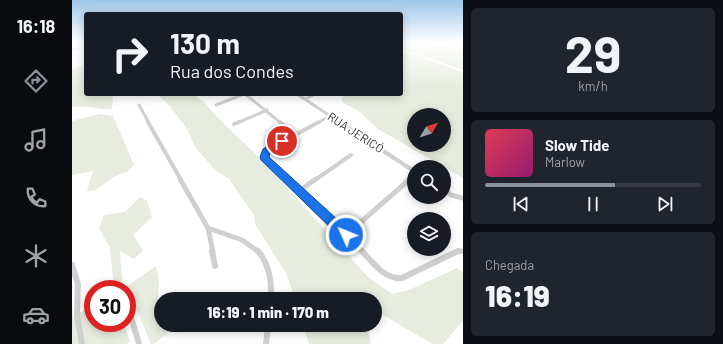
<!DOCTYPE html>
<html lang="pt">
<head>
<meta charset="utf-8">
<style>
	:root { --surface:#171b24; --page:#20242c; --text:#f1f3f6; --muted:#9ea1a6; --line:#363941; --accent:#8c9099 }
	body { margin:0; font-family:Barlow,sans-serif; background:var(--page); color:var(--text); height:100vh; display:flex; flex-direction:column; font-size:15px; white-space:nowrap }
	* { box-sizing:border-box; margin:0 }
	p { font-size:13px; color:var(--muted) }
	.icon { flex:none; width:22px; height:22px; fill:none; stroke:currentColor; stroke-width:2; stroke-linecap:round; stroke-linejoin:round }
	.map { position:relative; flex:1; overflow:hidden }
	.drawer { display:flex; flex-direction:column; gap:8px; padding:8px; background:#0d0f14; width:260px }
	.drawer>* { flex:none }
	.hud { position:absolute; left:12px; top:12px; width:319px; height:84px; border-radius:4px; box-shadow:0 2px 10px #0003; background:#171b24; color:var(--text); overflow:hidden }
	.needle { width:26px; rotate:51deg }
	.tools { position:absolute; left:335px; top:108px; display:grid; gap:8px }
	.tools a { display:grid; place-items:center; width:44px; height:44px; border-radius:50%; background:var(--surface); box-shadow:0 2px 10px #0003; font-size:20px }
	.speed { position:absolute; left:12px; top:280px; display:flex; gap:8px; font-size:20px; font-weight:700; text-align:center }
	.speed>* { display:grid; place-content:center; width:52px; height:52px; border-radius:50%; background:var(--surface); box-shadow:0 2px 10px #0003; line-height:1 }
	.speed .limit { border:6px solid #d22; background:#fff; color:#111 }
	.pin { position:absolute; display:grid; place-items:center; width:34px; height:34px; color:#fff; margin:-17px; border:2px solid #fff; border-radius:50%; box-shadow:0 1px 4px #0007 }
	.me { position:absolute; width:44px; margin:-22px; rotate:314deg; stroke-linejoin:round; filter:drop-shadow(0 0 3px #0008) }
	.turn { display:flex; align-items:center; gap:14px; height:84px; padding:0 20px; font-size:18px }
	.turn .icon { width:52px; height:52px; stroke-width:2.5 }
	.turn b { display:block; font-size:28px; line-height:34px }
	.big { font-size:30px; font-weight:800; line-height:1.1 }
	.drawer .card { flex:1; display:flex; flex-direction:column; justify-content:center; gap:6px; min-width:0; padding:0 14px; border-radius:6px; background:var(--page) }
	.drawer .dial { align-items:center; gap:0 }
	.dial b { font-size:52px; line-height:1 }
	.song { display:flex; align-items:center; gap:12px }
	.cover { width:48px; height:48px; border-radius:6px; background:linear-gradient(135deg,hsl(350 70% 55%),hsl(320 70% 35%)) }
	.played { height:4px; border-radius:2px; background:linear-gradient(90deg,var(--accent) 60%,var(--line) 60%) }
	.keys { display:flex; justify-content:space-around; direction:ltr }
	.trip { position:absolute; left:82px; top:292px; width:228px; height:40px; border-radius:20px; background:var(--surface); box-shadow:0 2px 10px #0003; font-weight:800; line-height:40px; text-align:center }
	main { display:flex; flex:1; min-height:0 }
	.dock { display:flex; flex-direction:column; width:72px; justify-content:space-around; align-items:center; background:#090b0e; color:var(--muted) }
	.dock .icon { width:28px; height:28px }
	.dock .active { color:var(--accent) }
	.dock b { font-size:18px; color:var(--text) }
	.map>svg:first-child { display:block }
	.green { fill:#e6ecdf; fill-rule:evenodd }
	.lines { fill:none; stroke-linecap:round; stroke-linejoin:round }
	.lane { stroke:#d0d0d0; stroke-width:1 }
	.street-far4 { stroke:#d0d0d0; stroke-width:2.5 }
	.street-far3 { stroke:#d0d0d0; stroke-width:3 }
	.street-far2 { stroke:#d0d0d0; stroke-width:4 }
	.street-far1 { stroke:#d0d0d0; stroke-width:5 }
	.street { stroke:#d0d0d0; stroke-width:6 }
	.highway { fill:#9a9a9a; fill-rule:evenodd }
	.route { fill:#1a73e8; stroke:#114b97 }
	.labels { text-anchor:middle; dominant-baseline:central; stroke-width:4; stroke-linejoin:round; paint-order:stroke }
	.street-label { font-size:12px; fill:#333; stroke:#fff }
</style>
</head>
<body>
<main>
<nav class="dock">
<b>16:18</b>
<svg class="icon active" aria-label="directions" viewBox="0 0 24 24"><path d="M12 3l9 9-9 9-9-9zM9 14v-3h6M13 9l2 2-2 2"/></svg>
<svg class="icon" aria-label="music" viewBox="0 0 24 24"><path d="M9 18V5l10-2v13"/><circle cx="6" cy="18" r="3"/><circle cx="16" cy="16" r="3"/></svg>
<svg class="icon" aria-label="phone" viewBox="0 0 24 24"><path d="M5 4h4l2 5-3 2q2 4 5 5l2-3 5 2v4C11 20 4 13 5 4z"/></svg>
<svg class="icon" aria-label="climate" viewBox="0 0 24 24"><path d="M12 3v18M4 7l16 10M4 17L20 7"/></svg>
<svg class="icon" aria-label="car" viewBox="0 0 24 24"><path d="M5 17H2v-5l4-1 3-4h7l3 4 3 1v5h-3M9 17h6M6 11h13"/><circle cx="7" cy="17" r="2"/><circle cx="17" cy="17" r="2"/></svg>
</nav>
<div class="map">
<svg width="391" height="344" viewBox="0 0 391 344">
	<rect width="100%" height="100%" fill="#fff"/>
	<!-- green -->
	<g class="green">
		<path d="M329 42H356L391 50V70L329 49Z"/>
		<path d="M329 53H337L391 72V178L306 129 288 112 272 103 269 99 274 94H329ZM342 115H372V145H342Z"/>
		<path d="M14 63V94H41L40 109C26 110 14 105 0 107V70Z"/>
		<path d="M85 94H120L131 101 153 125 187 157 296 277 320 294 337 290 385 268 391 273V321L371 344H360L303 310V299H223L214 273 183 224 182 215 157 179 144 171 123 147 115 129 97 105Z"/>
		<path d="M28 114 41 116 62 165 56 171 41 177 24 190 15 191 21 171 0 175V121Z"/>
		<path d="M68 197 75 201 80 217 61 235 71 250 62 259 48 251 51 289H42L38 248 27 228 32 215 53 212Z"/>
		<path d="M84 266 87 281 86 299H89V325H105L82 344H79L63 305 55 311V289H51Z"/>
		<path d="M0 303 1 316 21 306V323H52L58 342 55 344H0Z"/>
		<path d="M231 325H295L299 344H237Z"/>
	</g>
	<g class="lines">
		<!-- lane -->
		<path class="lane" d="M367 42 391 48"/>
		<!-- street-far4 -->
		<path class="street-far4" d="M0 50 9 48"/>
		<!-- street-far3 -->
		<g class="street-far3">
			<path d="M173 94 209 123"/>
			<path d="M225 94 269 123"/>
			<path d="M233 99 244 94"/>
			<path d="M67 105 77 123"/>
			<path d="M144 105 172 94"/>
			<path d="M165 123 195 110"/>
			<path d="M245 123 258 116"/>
		</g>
		<!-- street-far2 -->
		<g class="street-far2">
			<path d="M76 122 109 180"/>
			<path d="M208 122 223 134"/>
			<path d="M267 122 342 171"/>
			<path d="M162 124 167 122"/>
			<path d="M216 180 192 157V154L197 149 247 122"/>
			<path d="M243 180 279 155"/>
			<path d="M336 180 342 175"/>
		</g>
		<!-- street-far1 -->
		<g class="street-far1">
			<path d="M108 179 136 228 170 240 187 252"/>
			<path d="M215 179 291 252"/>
			<path d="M228 190 244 179"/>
			<path d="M372 190 379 195 391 198"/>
			<path d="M136 228 141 252"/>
			<path d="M274 235 338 179"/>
			<path d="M384 252 391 251"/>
		</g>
		<!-- street -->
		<g class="street">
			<path d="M140 251 143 266"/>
			<path d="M186 251C198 265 200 282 199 299"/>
			<path d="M290 251C301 263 313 280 330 278L386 251"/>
			<path d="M0 265 6 284 5 315 10 344"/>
			<path d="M59 317 67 344"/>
			<path d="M194 344 196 325"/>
		</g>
		<!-- highway -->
		<path class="highway" d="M381 42 391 43V45L382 43Z"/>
	</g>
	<!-- sky -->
	<linearGradient id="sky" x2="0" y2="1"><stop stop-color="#9ec6ea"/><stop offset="0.47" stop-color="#fff"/><stop offset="1" stop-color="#fff" stop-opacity="0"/></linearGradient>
	<rect width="391" height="90" fill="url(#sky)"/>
	<!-- route -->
	<path class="route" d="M207 139H210L214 141 198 153 197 157 278 231 279 235 278 239 274 241 270 239 189 160 188 157 191 149Z"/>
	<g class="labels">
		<!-- street labels -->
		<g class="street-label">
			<text transform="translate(284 132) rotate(33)">RUA JERICÓ</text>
		</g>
	</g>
</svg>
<div class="tools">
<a><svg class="needle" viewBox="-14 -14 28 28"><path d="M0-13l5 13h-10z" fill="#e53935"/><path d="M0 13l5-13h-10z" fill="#9ea1a6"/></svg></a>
<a><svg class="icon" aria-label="search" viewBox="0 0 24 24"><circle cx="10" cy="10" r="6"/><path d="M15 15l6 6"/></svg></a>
<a><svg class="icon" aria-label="layers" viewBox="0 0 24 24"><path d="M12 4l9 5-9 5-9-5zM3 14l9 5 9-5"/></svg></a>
</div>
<div class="speed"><div class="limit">30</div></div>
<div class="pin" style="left:210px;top:141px;background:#d93025"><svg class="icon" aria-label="arrive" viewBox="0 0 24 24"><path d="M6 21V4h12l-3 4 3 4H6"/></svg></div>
<svg class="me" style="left:274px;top:235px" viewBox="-20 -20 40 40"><circle r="17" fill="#1a73e8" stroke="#fff" stroke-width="3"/><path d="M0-11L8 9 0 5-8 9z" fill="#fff"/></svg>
<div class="trip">16:19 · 1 min · 170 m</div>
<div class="hud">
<div class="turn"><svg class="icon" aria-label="right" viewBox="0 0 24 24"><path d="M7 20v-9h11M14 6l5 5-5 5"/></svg><div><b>130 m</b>Rua dos Condes</div></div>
</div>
</div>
<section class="drawer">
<div class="card dial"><b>29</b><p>km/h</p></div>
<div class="card">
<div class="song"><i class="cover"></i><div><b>Slow Tide</b><p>Marlow</p></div></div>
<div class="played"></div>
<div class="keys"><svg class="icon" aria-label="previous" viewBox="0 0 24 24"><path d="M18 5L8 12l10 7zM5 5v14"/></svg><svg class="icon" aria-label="pause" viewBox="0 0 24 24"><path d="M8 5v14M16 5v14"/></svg><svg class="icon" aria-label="next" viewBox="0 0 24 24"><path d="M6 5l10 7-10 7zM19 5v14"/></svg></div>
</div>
<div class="card"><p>Chegada</p><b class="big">16:19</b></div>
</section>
</main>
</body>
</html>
